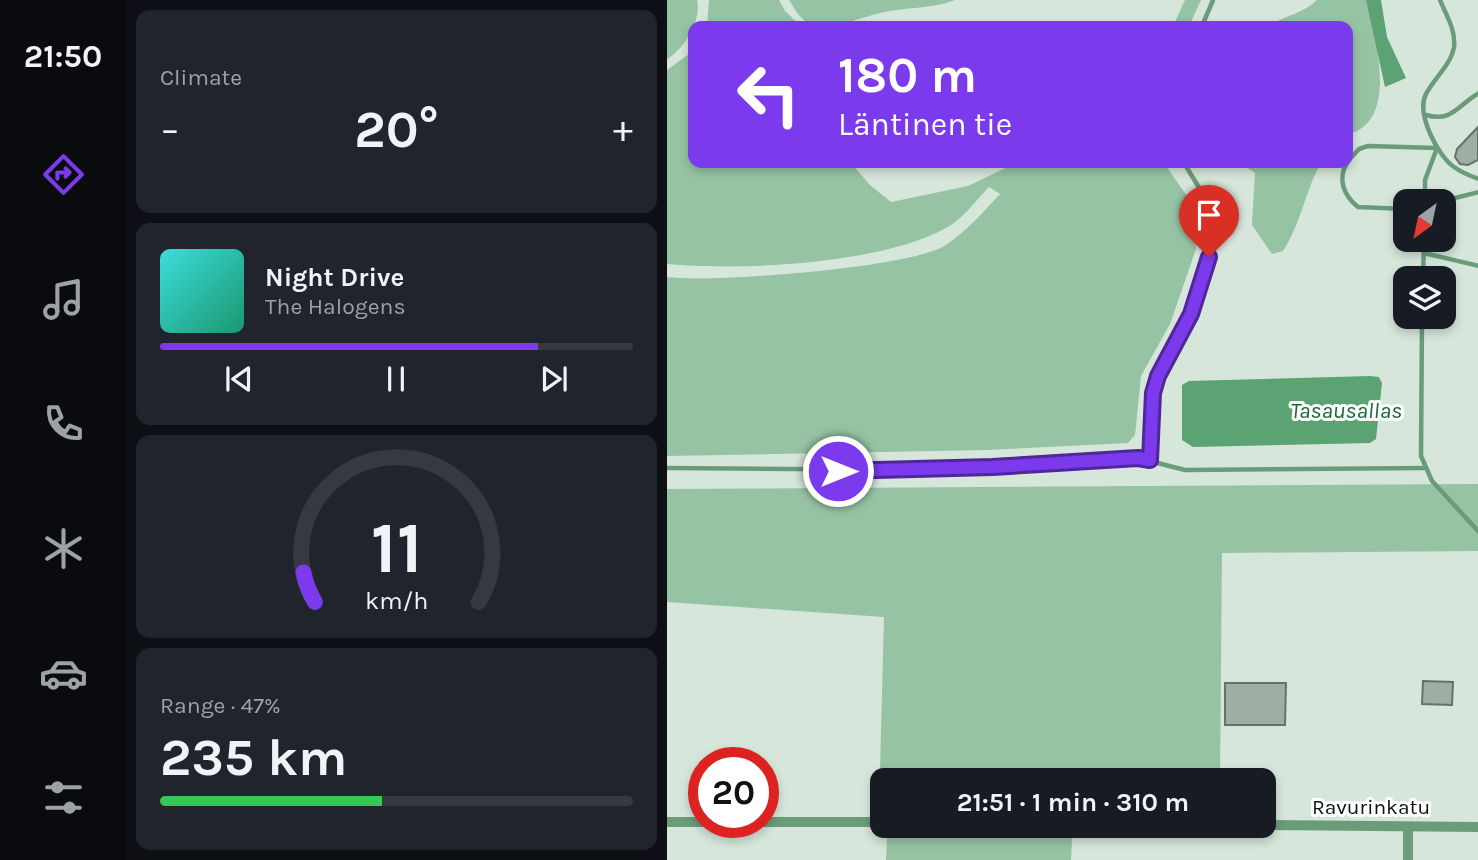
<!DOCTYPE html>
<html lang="en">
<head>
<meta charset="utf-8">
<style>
	:root { --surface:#171b24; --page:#20242c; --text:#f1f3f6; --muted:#9ea1a6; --line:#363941; --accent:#7c3aed }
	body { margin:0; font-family:Karla,sans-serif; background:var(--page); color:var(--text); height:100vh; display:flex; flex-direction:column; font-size:26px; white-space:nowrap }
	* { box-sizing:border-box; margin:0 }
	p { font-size:23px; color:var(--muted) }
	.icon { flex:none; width:38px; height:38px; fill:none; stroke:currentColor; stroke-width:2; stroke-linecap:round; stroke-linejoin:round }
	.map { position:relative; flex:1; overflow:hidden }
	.side { display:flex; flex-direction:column; gap:10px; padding:10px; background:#0d0f14; width:541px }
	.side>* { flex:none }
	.guide { position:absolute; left:21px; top:21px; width:665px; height:147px; border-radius:14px; box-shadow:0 4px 10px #0003; background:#7c3aed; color:#fff; overflow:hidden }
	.needle { width:46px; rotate:213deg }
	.buttons { position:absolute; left:726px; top:189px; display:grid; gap:14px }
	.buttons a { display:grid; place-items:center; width:63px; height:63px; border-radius:14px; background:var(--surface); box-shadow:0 4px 10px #0003; font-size:35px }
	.speed { position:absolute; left:21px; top:747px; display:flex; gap:14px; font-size:35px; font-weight:700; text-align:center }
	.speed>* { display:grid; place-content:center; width:91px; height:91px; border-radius:50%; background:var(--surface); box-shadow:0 4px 10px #0003; line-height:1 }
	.speed .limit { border:10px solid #d22; background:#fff; color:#111 }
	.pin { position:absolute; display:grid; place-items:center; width:60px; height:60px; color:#fff; margin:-72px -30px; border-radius:50% 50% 50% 0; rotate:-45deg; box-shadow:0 0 7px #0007 }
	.pin .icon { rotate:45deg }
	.me { position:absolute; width:77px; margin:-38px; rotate:90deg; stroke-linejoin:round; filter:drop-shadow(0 0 5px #0008) }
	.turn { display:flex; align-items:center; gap:24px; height:147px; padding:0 35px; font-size:32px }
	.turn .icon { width:91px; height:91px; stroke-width:2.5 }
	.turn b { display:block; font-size:49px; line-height:60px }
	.big { font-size:52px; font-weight:700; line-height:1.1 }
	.side .tile { flex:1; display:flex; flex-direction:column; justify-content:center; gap:10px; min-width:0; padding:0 24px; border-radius:14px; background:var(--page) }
	.side .dial { align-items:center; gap:0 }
	.dial svg { height:182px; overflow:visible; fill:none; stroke:var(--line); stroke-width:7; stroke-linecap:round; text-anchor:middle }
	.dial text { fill:var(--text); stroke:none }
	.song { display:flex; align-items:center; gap:21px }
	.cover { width:84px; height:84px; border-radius:10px; background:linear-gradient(135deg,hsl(180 70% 55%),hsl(160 70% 35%)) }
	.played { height:7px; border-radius:4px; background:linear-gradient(90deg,var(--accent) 80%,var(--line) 80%) }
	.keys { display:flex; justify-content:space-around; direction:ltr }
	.heat { display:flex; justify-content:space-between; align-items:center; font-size:38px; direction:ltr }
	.charge { height:10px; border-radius:5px; background:linear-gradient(90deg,#34c759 47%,var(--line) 0) }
	.trip { position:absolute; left:203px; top:768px; width:406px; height:70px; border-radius:14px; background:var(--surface); box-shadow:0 4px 10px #0003; font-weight:700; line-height:70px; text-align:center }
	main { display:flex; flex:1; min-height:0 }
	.tab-bar { display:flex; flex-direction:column; width:126px; justify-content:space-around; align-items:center; background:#090b0e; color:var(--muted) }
	.tab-bar .icon { width:49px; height:49px }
	.tab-bar .selected { color:var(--accent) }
	.tab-bar b { font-size:32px; color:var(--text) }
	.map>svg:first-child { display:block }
	.green { fill:#96c3a3 }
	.water { fill:#5ca374 }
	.building { fill:#9faea3; stroke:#647268; stroke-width:2 }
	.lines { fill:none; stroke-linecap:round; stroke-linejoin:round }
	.service { stroke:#6b9c7a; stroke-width:4.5 }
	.minor { stroke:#6b9c7a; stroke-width:10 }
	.route-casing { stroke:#51269a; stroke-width:18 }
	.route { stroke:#7c3aed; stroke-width:12 }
	.labels { text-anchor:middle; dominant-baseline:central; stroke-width:6; stroke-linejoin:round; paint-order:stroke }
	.street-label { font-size:21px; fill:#0e130f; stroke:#fff }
	.water-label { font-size:23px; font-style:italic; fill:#16673a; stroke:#fff }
</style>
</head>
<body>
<main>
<nav class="tab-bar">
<b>21:50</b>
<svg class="icon selected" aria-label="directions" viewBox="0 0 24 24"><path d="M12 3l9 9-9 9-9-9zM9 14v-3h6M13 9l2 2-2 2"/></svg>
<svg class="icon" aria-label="music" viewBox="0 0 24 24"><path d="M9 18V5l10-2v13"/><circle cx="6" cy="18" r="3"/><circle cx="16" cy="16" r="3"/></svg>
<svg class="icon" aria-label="phone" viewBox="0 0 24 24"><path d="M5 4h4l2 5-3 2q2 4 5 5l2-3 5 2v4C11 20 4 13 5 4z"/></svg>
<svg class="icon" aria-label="climate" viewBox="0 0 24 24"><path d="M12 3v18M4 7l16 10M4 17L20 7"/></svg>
<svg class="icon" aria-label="car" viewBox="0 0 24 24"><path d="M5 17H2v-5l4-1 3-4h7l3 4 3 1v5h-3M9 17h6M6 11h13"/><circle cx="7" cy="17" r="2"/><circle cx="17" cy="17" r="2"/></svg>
<svg class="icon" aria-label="filters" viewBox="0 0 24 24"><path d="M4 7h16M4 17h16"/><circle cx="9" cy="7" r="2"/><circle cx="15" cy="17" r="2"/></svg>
</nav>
<section class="side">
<div class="tile"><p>Climate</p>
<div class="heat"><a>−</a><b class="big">20°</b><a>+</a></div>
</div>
<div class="tile">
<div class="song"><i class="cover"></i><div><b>Night Drive</b><p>The Halogens</p></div></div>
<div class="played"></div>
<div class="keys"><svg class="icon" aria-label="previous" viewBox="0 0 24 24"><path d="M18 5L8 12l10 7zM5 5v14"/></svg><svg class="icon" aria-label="pause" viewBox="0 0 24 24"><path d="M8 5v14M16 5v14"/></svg><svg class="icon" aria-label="next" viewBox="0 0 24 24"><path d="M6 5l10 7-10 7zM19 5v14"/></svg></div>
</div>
<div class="tile dial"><svg viewBox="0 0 100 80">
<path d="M14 69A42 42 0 1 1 86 69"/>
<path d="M14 69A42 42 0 0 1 9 56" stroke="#7c3aed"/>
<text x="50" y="56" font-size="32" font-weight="700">11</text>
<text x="50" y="72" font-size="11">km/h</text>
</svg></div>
<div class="tile"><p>Range · 47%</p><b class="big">235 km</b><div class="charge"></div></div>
</section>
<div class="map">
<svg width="812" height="860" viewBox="0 0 812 860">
	<rect width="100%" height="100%" fill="#d6e6da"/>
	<!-- green -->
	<g class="green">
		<path d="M0 0H30C35 20 17 49 0 59Z"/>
		<path d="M42 0H112L118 11 134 26H40Z"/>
		<path d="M122 0H288C265 9 238 7 213 13 194 17 163 32 144 24 133 20 128 9 122 0Z"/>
		<path d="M518 0H534L522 26H506Z"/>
		<path d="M650 0H699C708 35 733 122 681 134V26H602C618 15 636 14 650 0Z"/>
		<path d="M26 51V163H184L203 185 224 202 301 186 349 163H497L524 202 529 249 503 324 474 376 468 435 461 443 320 450 0 456V277C45 283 244 268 279 245 300 231 317 211 333 194L322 187C310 199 298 216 284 225 221 264 75 271 0 264V70Z"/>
		<path d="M560 163H654C638 191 634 224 616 251L605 254 585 225 588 173 576 165Z"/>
		<path d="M811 484V551L555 553 553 780H215V810H212L217 617 0 602V489Z"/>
		<path d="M220 837 405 838 404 860H219Z"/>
	</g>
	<!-- water -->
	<g class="water">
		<path d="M699 0H714L720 37 739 78 718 87Z"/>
		<path d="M703 376 712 377 715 383 709 439 703 443 526 447 515 440V385L522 381Z"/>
	</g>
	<!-- building -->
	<g class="building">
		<path d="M811 127V160L801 165 793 164 788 157 790 149Z"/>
		<path d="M756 681 786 682 785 705 755 704Z"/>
		<path d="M558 683H619L618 725H558Z"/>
	</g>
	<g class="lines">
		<!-- service -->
		<g class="service">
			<path d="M773 0C779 15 789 30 787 47 784 65 767 78 759 94 749 113 770 155 787 167 794 172 803 176 812 179"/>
			<path d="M535 26 546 0"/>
			<path d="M759 115C785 123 792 104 812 93"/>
			<path d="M681 161 692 149 701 146 770 148 758 180V201"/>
			<path d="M680 163C670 179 677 196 691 207L738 209"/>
			<path d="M776 201 812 192"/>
			<path d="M757 253 812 266"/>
			<path d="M756 278 757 240"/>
			<path d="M755 317 754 456 765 481 812 532"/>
			<path d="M483 460 486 393 491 376 524 314 545 238 539 199 517 163"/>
			<path d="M0 468 242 470 471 458 518 470 758 468"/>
		</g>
		<!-- minor -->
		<g class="minor">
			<path d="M0 822H37"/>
			<path d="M96 822H215"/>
			<path d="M597 825 812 827"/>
			<path d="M741 827V860"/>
		</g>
	</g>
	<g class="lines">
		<!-- route casing -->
		<g class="route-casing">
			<path id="route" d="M171 471 325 467 471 458 483 460 486 393 491 376 524 314 542 257"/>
		</g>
		<!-- route -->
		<use href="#route" class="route"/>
	</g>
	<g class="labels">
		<!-- street labels -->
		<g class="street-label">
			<text x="704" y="807">Ravurinkatu</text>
		</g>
		<!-- water labels -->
		<g class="water-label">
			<text x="679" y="410">Tasausallas</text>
		</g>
	</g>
</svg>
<div class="buttons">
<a><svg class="needle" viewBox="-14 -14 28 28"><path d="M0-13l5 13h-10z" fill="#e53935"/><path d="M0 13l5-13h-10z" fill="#9ea1a6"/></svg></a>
<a><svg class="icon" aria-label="layers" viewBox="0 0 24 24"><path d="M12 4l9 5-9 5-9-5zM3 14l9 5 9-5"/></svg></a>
</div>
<div class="speed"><div class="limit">20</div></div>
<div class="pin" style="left:542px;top:257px;background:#d93025"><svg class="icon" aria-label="arrive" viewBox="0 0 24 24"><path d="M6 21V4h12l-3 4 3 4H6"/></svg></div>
<svg class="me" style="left:171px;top:471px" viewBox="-20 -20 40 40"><circle r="17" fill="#7c3aed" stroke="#fff" stroke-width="3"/><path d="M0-11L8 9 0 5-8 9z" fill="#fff"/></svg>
<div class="trip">21:51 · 1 min · 310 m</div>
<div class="guide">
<div class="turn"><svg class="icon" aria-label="left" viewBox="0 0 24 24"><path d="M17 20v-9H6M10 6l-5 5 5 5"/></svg><div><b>180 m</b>Läntinen tie</div></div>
</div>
</div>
</main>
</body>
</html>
